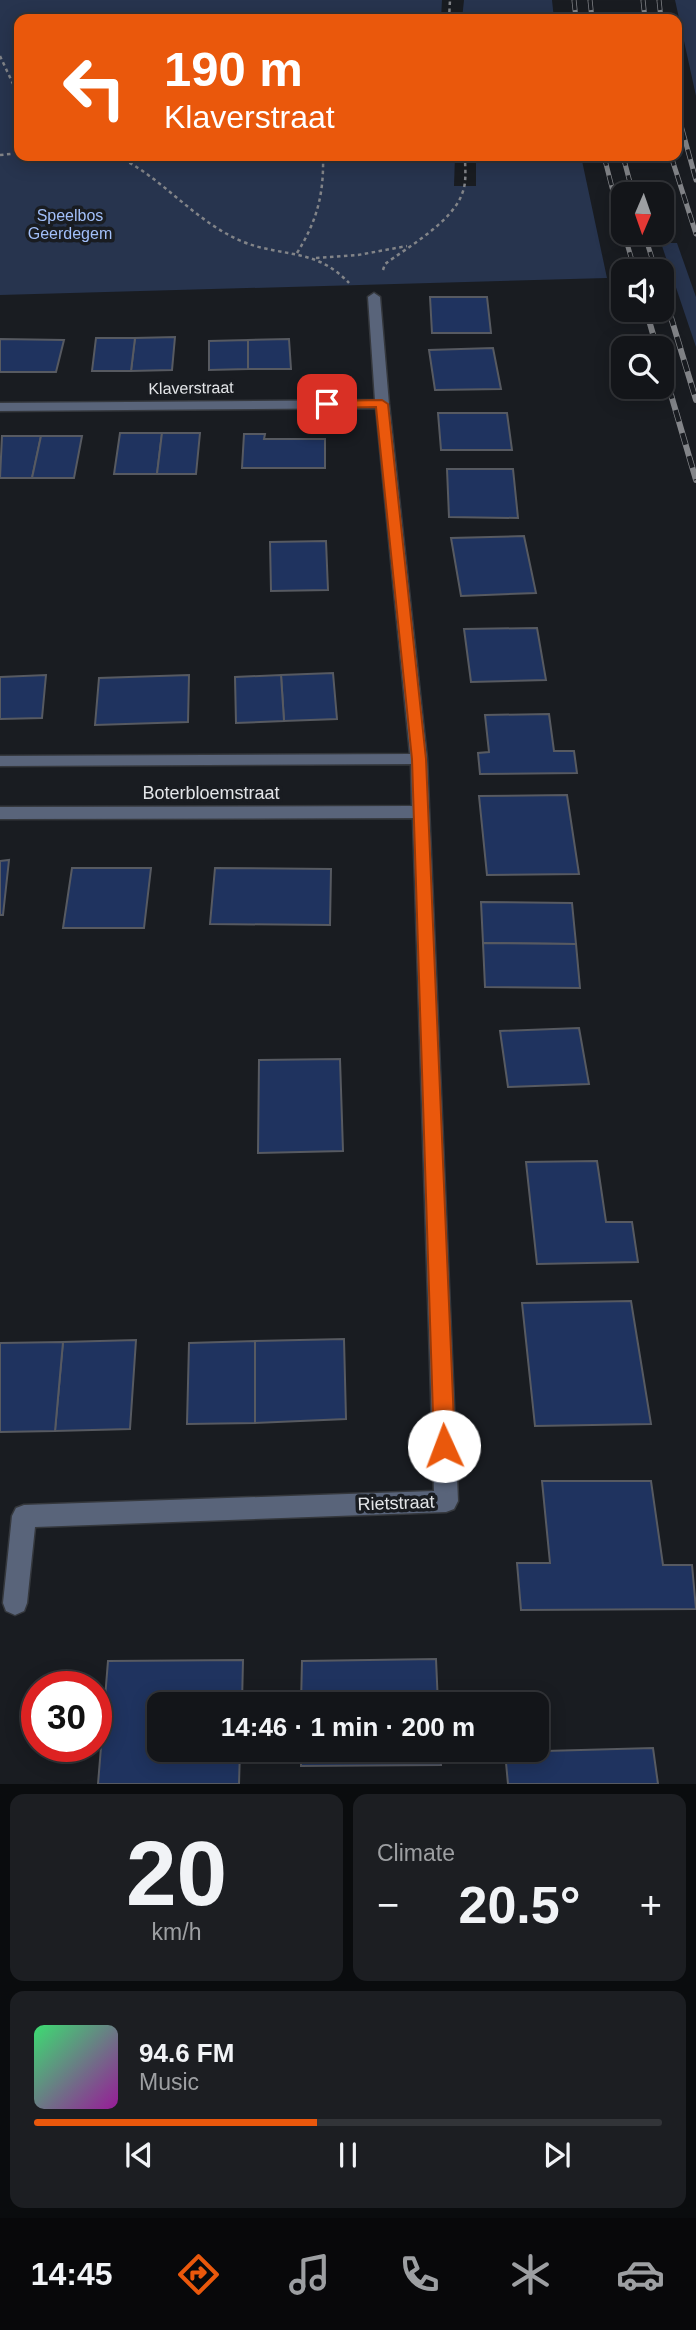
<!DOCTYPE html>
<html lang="en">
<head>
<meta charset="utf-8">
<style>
	:root { --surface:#131519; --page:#1c1e22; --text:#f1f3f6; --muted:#9d9fa2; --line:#323438; --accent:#ea580c }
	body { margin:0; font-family:Arial,sans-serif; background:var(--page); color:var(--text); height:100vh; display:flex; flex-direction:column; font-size:26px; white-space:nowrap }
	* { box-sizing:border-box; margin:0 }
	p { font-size:23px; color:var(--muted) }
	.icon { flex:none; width:38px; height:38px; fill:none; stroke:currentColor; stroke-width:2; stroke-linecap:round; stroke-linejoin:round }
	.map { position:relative; height:1784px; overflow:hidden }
	.details { display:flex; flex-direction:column; gap:10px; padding:10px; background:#0a0c0e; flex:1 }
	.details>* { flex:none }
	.guide { position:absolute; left:14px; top:14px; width:668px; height:147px; border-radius:14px; box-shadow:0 4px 18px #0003,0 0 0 2px var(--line); background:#ea580c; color:#fff; overflow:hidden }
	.needle { width:46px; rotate:182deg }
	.buttons { position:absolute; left:611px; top:182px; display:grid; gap:14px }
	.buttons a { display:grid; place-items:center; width:63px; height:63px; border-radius:14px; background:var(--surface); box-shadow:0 4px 18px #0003,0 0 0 2px var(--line); font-size:35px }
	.speed { position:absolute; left:21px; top:1671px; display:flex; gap:14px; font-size:35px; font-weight:700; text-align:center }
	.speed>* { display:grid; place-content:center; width:91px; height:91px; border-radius:50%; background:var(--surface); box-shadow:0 4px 18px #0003,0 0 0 2px var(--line); line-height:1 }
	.speed .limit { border:10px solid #d22; background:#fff; color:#111 }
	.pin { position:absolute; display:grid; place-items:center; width:60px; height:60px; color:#fff; margin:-30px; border-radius:14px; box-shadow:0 4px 10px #0006 }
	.me { position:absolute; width:77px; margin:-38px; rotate:358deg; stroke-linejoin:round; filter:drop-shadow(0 0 5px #0008) }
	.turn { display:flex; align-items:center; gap:24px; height:147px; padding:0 35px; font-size:32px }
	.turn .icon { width:91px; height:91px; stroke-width:2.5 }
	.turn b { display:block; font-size:49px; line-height:60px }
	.big { font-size:52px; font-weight:700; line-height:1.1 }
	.details .card { flex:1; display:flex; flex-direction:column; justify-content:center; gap:10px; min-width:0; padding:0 24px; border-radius:14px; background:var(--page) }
	.details .dial { align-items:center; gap:0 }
	.dial b { font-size:91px; line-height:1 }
	.song { display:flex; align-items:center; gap:21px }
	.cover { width:84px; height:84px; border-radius:10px; background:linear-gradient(135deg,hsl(140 70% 55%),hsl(300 70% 35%)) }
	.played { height:7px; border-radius:4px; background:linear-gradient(90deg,var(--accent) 45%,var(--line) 45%) }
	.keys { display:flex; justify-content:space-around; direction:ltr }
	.heat { display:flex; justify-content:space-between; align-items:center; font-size:38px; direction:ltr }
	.details .tiles { flex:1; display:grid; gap:10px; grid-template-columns:1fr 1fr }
	.card:last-child { grid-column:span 2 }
	.trip { position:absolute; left:147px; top:1692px; width:402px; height:70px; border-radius:14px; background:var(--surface); box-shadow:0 4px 18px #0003,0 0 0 2px var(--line); font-weight:700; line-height:70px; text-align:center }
	.dock { display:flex; height:112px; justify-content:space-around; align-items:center; background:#08080a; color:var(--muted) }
	.dock .icon { width:49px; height:49px }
	.dock .active { color:var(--accent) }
	.dock b { font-size:32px; color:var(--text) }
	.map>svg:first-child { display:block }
	.green { fill:#27344e }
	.building { fill:#1f335f; stroke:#575a61; stroke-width:2 }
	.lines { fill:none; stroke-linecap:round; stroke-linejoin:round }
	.street-casing { stroke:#35383d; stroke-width:3 }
	.path { stroke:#828488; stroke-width:2.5; stroke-dasharray:3.5 3.5; stroke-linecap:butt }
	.street { fill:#59647a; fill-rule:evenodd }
	.rail-far1-casing { stroke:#838589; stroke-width:5 }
	.rail-casing { stroke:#838589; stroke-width:6 }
	.rail-far1 { stroke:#191c21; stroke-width:3.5; stroke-dasharray:10; stroke-linecap:butt }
	.rail { stroke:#191c21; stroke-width:4.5; stroke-dasharray:12; stroke-linecap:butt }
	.route { fill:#ea580c; stroke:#983908; stroke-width:2 }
	.labels { text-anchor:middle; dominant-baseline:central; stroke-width:7; stroke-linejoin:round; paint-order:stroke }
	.far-park-label { font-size:16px; fill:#a2bff9; stroke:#191c21 }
	.far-street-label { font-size:16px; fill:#e3e5e8; stroke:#191c21 }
	.street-label { font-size:18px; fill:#e3e5e8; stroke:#191c21 }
</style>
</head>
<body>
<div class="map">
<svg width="696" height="1784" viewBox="0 0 696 1784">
	<rect width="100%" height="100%" fill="#191c21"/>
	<!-- green -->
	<g class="green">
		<path d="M0 0H442L441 19H19V156H455L454 186H476V156H581L607 278 0 295Z"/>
		<path d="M464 0H552L554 19H462Z"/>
		<path d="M675 0H696V96Z"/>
		<path d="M661 243H677L696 297V347Z"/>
	</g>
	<!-- building -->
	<g class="building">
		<path d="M430 297H487L491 333H432Z"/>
		<path d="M175 337 172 370 131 371 135 338Z"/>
		<path d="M96 338H135L131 371H92Z"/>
		<path d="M0 339 64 340 56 372H0Z"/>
		<path d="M289 339 291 369H248V340Z"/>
		<path d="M248 340V369L209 370V341Z"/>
		<path d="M493 348 501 389 435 390 429 350Z"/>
		<path d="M438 413H507L512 450H441Z"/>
		<path d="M120 433H162L157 474H114Z"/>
		<path d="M162 433H200L196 474H157Z"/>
		<path d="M244 434H265L264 439H325V468H242Z"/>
		<path d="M2 436H41L32 478H0Z"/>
		<path d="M41 436H82L74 478H32Z"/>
		<path d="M447 469H513L518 518 449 517Z"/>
		<path d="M524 536 536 593 461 596 451 538Z"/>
		<path d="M326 541 328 590 271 591 270 542Z"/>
		<path d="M537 628 546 680 471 682 464 629Z"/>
		<path d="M333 673 337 719 284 721 281 675Z"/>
		<path d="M46 675 42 718 0 719V677Z"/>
		<path d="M189 675 188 722 95 725 99 678Z"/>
		<path d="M281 675 284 721 236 723 235 677Z"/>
		<path d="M549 714 554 751H574L577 773 480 774 478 753 489 752 485 715Z"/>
		<path d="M567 795 579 874 487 875 479 796Z"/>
		<path d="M9 860 3 915H0V861Z"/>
		<path d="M72 868H151L144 928H63Z"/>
		<path d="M215 868 331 869 330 925 210 924Z"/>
		<path d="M481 902 572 903 576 944 483 943Z"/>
		<path d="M483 943 576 944 580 988 485 987Z"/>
		<path d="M579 1028 589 1084 508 1087 500 1031Z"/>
		<path d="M340 1059 343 1151 258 1153 259 1060Z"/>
		<path d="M597 1161 606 1222H632L638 1262 537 1264 526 1162Z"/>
		<path d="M631 1301 651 1424 535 1426 522 1303Z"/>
		<path d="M344 1339 346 1419 255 1423V1341Z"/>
		<path d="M136 1340 130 1429 55 1431 63 1342Z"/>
		<path d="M255 1341V1423L187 1424 189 1343Z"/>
		<path d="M63 1342 55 1431 0 1432V1343Z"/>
		<path d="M542 1481H651L663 1565H692L696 1609 521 1610 517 1563H550Z"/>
		<path d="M436 1659 438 1704H301L302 1661Z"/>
		<path d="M243 1660 242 1704H159V1750H240L239 1784H98L108 1661Z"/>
		<path d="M653 1748 658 1784H508L505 1752Z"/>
		<path d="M301 1750H440L441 1765 301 1766Z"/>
	</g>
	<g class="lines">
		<!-- street casing -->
		<g class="street-casing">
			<path id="street" d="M374 293 380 297 389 404 427 759 458 1501 454 1509 446 1512 35 1527 27 1603 24 1611 15 1615 6 1611 3 1603 12 1516 16 1508 24 1505 434 1491 413 818 0 819V807L412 806 411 764 0 766V756L410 754 376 408 0 411V403L375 400 368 297Z"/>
		</g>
		<!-- path -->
		<g class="path">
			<path d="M449 19 450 0"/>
			<path d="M0 56 15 88"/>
			<path d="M19 88H15L19 103"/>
			<path d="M0 155 19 153"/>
			<path d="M117 156C163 178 193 220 241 241 282 258 315 247 349 283"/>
			<path d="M297 253C317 221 324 194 323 156"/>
			<path d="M316 258 358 255 407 246"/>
			<path d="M383 270 385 264C408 247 452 222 462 194 467 182 465 169 465 156"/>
		</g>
		<!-- street -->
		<use href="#street" class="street"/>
		<!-- rail-far1 casing -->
		<g class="rail-far1-casing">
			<g id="rail-far1">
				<path d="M574 0 576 19"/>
				<path d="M590 0 592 19"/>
				<path d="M643 0 645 19"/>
				<path d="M659 0 661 19"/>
				<path d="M677 111 696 180"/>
				<path d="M604 156 623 231"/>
				<path d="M623 156 633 194"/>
				<path d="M671 156 696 234"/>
				<path d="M624 233 635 271"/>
				<path d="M644 233 656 271"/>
				<path d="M662 289 663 293"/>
			</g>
		</g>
		<!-- rail casing -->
		<g class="rail-casing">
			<g id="rail">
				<path d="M663 291 696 400"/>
				<path d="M646 310 657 348"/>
				<path d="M662 364 696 480"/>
			</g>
		</g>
		<!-- rail-far1 -->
		<use href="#rail-far1" class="rail-far1"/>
		<!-- rail -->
		<use href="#rail" class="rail"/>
	</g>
	<!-- route -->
	<path class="route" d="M382 400 388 404 426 759 455 1446 452 1453 444 1455 437 1453 434 1446 412 759 376 407 327 408 321 404 327 401Z"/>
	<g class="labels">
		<!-- far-park labels -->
		<g class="far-park-label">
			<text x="70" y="215">Speelbos<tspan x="70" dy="18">Geerdegem</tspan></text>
		</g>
		<!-- far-street labels -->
		<g class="far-street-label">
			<text transform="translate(191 388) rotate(-1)">Klaverstraat</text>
		</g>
		<!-- street labels -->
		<g class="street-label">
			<text x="211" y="793">Boterbloemstraat</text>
			<text transform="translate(396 1503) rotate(-2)">Rietstraat</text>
		</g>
	</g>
</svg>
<div class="buttons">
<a><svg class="needle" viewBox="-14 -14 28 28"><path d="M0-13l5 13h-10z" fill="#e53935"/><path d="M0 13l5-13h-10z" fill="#9d9fa2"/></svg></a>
<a><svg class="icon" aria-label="sound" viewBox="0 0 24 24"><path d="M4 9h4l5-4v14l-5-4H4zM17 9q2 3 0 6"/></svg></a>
<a><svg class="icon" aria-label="search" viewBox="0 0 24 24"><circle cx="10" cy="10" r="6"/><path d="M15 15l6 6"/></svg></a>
</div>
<div class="speed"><div class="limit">30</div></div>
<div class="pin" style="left:327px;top:404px;background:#d93025"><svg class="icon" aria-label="arrive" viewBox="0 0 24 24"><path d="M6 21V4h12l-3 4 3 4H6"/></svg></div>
<svg class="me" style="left:444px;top:1446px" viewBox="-20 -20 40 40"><circle r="19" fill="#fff"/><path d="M0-13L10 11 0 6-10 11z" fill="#ea580c"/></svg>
<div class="trip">14:46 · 1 min · 200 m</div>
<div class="guide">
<div class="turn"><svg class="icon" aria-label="left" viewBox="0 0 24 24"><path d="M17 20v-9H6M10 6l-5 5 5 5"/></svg><div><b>190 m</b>Klaverstraat</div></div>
</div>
</div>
<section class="details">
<div class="tiles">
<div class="card dial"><b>20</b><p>km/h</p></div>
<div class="card"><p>Climate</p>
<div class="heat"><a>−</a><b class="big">20.5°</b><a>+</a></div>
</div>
<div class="card">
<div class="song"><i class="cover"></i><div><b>94.6 FM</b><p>Music</p></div></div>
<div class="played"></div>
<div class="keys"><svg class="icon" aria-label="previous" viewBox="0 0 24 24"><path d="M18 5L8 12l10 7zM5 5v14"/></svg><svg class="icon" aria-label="pause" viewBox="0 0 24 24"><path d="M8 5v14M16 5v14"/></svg><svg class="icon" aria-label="next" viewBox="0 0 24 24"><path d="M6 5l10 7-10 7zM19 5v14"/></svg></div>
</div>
</div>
</section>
<nav class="dock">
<b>14:45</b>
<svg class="icon active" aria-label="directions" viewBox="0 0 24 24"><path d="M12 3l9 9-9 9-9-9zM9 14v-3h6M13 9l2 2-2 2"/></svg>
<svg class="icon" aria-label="music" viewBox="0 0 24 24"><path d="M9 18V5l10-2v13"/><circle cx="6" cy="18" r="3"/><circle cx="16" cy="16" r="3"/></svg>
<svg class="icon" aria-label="phone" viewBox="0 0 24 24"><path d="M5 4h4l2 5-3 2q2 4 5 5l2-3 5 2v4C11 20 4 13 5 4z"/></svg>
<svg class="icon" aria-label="climate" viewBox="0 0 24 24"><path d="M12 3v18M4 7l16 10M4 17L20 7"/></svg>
<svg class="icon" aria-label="car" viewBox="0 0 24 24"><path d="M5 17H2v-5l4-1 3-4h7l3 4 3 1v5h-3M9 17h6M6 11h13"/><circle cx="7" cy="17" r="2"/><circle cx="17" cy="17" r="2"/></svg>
</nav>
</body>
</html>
